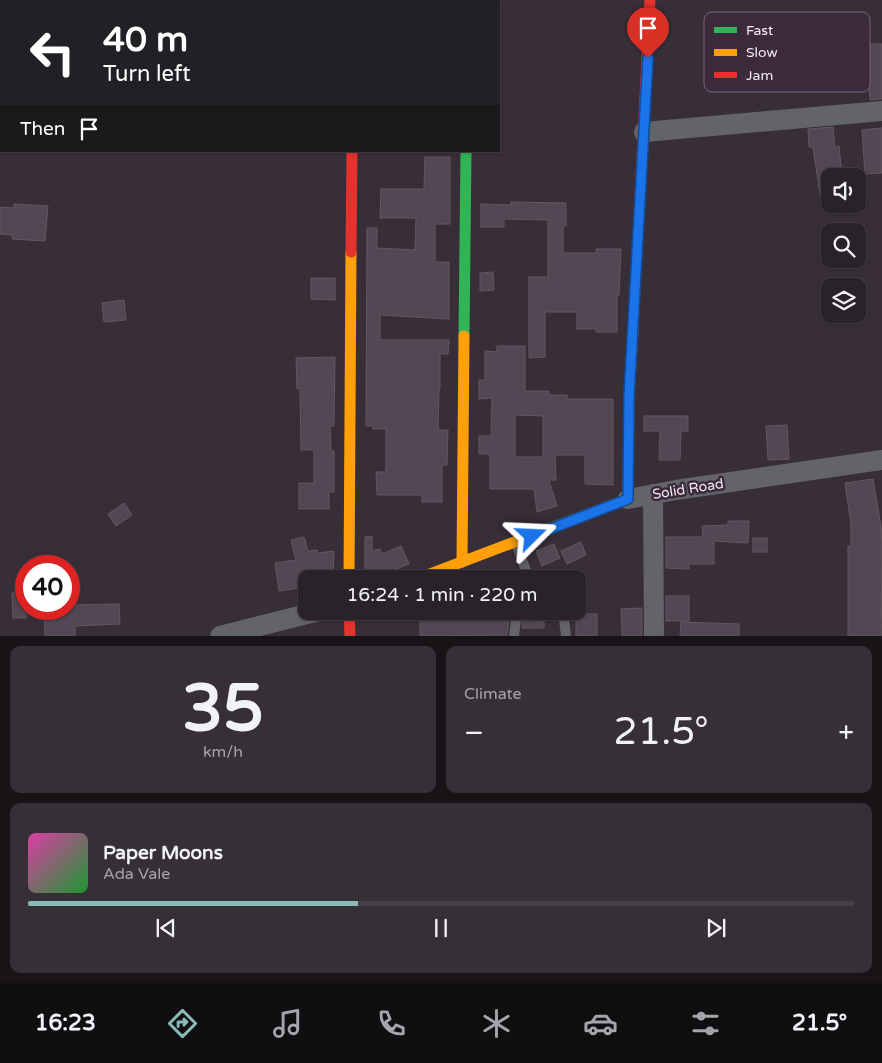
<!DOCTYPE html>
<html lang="en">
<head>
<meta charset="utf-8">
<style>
	:root { --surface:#2a222a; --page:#362f36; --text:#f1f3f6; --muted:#a5a4a8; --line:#463f47; --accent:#8bbbb9 }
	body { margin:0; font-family:"Varela Round",sans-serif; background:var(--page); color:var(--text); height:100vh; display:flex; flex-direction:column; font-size:19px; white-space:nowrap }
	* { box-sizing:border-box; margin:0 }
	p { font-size:16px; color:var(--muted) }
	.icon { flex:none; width:28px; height:28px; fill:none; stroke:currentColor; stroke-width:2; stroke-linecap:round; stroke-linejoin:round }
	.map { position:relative; height:636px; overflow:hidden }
	.sheet { display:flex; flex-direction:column; gap:10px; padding:10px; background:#171317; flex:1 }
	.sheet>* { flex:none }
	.hud { position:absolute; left:0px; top:0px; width:500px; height:152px; box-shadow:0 1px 4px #0004,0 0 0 1px var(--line); background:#202124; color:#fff; overflow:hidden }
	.buttons { position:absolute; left:821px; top:168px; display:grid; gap:10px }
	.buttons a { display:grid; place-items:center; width:45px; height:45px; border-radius:10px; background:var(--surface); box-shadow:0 1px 4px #0004,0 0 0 1px var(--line); font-size:25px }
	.speed { position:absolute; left:15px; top:555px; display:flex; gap:10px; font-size:25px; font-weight:700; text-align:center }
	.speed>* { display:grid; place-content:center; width:65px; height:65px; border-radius:50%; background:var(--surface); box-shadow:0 1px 4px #0004,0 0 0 1px var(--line); line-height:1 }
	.speed .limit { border:8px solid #d22; background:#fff; color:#111 }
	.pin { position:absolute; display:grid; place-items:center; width:42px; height:42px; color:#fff; margin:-51px -21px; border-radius:50% 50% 50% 0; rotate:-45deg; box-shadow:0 0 5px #0007 }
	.pin .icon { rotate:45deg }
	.me { position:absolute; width:55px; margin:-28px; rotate:69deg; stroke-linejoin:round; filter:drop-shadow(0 0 4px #0008) }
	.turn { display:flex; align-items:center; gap:18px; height:105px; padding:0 20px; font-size:22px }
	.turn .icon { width:65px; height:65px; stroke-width:2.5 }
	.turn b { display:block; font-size:35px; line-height:42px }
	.then { display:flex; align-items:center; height:48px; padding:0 20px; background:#0003; gap:10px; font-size:19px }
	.big { font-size:38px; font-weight:600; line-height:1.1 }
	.sheet .tile { flex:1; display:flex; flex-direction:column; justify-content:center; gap:8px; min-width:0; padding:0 18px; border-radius:10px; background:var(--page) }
	.sheet .dial { align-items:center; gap:0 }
	.dial b { font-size:65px; line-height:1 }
	.song { display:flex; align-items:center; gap:15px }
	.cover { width:60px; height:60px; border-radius:8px; background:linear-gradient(135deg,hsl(320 70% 55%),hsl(130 70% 35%)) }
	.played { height:5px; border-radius:2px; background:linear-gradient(90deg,var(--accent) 40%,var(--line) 40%) }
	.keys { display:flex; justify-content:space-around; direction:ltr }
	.heat { display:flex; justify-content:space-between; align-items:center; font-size:28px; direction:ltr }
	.sheet .tiles { flex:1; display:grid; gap:10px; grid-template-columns:1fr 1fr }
	.tile:last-child { grid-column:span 2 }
	.trip { position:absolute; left:298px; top:570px; width:288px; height:50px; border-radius:10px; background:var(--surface); box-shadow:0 1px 4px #0004,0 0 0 1px var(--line); font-weight:600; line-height:50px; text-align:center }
	.menu { display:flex; height:80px; justify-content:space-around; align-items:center; background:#110e11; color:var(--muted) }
	.menu .icon { width:35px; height:35px }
	.menu .selected { color:var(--accent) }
	.menu b { font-size:22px; color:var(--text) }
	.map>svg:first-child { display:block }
	.building { fill:#534754; stroke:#615861; fill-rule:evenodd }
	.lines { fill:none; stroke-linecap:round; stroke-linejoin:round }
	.lane { stroke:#626468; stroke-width:10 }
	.street { stroke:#626468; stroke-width:20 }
	.fast { stroke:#30b455; stroke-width:11 }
	.slow { stroke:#ff9f0a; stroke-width:11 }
	.jam { stroke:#e5322d; stroke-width:11 }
	.route-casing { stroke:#114b97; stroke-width:12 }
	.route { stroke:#1a73e8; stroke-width:9 }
	.labels { text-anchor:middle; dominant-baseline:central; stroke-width:5; stroke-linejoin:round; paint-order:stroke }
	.street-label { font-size:14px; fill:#f5eaf5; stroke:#3b2a3c }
	.key { fill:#3b2a3c; stroke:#736474; stroke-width:1 }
	.key-label { font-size:14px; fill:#f5eaf5 }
</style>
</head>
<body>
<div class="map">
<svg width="882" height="636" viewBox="0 0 882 636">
	<rect width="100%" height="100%" fill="#382e38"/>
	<!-- building -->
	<g class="building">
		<path d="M865 44H882V99L870 100Z"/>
		<path d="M833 127 835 147 839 146 842 176H830V207L822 208 813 147H809L808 129Z"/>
		<path d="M882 128V173L865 174 862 130Z"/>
		<path d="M425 157H450V224H435V262H449V319L380 315V340H449L448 354H440V389H439L438 430H448L447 465H442V502H422V495H377L376 472H386V429H373V426H366L367 228H377V248L415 250 416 218H380L381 189H424Z"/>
		<path d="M511 202 566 203V226H563V253H596V249H621L619 295H617V332H596V329H577V312H545V357L529 358V277H548V220L504 219V227H481V204L511 205Z"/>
		<path d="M14 204 48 206 45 241 12 239V235L0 234V207L14 208Z"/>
		<path d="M493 272 494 290 480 291V273Z"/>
		<path d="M311 278H335V300L311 299Z"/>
		<path d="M124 300 126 320 104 322 102 303Z"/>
		<path d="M497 346H525V391H549V395H567V399H613V485L585 484V455H555L556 480H549L557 506 537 512 534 489H490V454H479V436H491L492 398 479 399V380H485V351L497 352ZM515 415 543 416V457H515Z"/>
		<path d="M335 357 334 426H330L331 451H334V492H329V509H299V483H314V450H301L300 388 297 389 296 358Z"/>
		<path d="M644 416H688V431H681L680 460H659L660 431H644Z"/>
		<path d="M787 425 789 459 768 460 766 426Z"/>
		<path d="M873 479 881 526 882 547 881 636H848V546H851V524L845 483Z"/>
		<path d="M124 503 132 515 116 526 108 514Z"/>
		<path d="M728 521H749L748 543 714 541V564H689V569L666 568V537H703L702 526 728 525Z"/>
		<path d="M372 536V551L380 549 382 554 401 546 409 564 370 579H365V537Z"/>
		<path d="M304 537 308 551 317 550 318 553 334 551 333 579H306V587L279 591 275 563 296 560 291 540Z"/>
		<rect x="753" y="538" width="14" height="14"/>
		<path d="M581 542 586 555 567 564 561 551Z"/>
		<path d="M554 544 560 558 542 566 536 551Z"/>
		<path d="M26 592V618H13L12 593Z"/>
		<rect x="666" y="596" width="23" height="25"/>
		<path d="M119 604 120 624 75 626V636H45L44 609H69V605Z"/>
		<path d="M642 608V636H622L621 609Z"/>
		<path d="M458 611H508L510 613 507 635 420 636V617L458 618Z"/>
		<path d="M524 612H544V628H522Z"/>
		<rect x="576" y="614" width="21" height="22"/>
		<path d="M681 622 739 624V636H680Z"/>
	</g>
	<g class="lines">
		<!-- lane -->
		<g class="lane">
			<path d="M516 543 529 579"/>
			<path d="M561 611 564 619 566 636"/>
			<path d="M514 636 517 611"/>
		</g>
		<!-- street -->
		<g class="street">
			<path d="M644 132 882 111"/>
			<path d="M653 494 654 636"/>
			<path d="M628 499 676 490 882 460"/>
			<path d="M220 636 319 611"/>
		</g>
		<!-- fast -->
		<path class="fast" d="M464 336 466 151"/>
		<!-- slow -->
		<g class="slow">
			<path d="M462 562 464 336"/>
			<path d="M349 579 351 252"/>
			<path d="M417 579 628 499 629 397 633 330"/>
		</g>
		<!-- jam -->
		<g class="jam">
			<path d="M351 252 352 151"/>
			<path d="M633 330 650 0"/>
			<path d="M349 611 350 636"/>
		</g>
	</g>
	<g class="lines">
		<!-- route casing -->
		<g class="route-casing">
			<path id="route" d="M532 536 628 499 629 396 648 58"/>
		</g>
		<!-- route -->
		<use href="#route" class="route"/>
	</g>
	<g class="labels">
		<!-- street labels -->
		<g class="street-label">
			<text transform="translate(688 489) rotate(-9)">Solid Road</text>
		</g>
	</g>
	<!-- legend -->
	<rect x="704" y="12" width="166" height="80" rx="8" class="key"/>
	<rect x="714" y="27" width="23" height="6" fill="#30b455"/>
	<rect x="714" y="49" width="23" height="7" fill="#ff9f0a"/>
	<rect x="714" y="72" width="23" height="6" fill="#e5322d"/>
	<g class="key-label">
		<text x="746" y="35">Fast</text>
		<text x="746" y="57">Slow</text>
		<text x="746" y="80">Jam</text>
	</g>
</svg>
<div class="buttons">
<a><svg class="icon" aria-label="sound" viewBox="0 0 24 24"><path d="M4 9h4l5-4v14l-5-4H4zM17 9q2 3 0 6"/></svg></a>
<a><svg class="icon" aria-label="search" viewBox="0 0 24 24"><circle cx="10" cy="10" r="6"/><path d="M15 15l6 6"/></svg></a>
<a><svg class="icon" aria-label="layers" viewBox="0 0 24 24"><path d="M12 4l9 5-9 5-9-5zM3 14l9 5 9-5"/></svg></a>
</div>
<div class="speed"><div class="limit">40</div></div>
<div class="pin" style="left:648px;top:58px;background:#d93025"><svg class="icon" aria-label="arrive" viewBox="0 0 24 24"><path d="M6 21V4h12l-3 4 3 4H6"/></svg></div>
<svg class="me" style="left:532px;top:536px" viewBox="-20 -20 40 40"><path d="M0-17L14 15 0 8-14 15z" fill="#1a73e8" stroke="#fff" stroke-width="4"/></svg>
<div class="trip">16:24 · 1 min · 220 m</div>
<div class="hud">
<div class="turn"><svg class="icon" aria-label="left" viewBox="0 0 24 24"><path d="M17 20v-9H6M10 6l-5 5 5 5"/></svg><div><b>40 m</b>Turn left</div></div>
<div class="then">Then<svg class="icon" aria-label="arrive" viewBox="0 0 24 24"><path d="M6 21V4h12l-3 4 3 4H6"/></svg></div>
</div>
</div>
<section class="sheet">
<div class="tiles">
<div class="tile dial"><b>35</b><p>km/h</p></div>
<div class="tile"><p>Climate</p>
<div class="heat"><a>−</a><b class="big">21.5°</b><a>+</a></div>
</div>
<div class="tile">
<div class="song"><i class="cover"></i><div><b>Paper Moons</b><p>Ada Vale</p></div></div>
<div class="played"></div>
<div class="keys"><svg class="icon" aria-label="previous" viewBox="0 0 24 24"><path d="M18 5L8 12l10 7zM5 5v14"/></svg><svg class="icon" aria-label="pause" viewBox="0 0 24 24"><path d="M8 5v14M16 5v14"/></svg><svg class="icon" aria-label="next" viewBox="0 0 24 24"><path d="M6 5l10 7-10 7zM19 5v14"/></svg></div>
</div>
</div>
</section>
<nav class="menu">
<b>16:23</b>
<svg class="icon selected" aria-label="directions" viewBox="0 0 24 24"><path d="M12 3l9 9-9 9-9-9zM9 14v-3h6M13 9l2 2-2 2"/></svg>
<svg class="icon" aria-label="music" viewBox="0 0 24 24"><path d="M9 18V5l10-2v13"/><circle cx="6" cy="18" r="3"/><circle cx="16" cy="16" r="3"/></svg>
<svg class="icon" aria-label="phone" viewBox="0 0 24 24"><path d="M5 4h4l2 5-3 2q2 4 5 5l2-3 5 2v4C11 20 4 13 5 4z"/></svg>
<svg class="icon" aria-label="climate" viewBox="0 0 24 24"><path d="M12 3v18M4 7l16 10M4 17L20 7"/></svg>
<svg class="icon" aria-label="car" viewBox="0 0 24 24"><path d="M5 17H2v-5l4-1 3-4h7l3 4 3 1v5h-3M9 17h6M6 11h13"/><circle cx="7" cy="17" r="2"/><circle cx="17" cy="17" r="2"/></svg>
<svg class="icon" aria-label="filters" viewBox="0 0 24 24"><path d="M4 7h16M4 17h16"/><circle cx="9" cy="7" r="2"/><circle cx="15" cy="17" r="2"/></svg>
<b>21.5°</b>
</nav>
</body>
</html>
